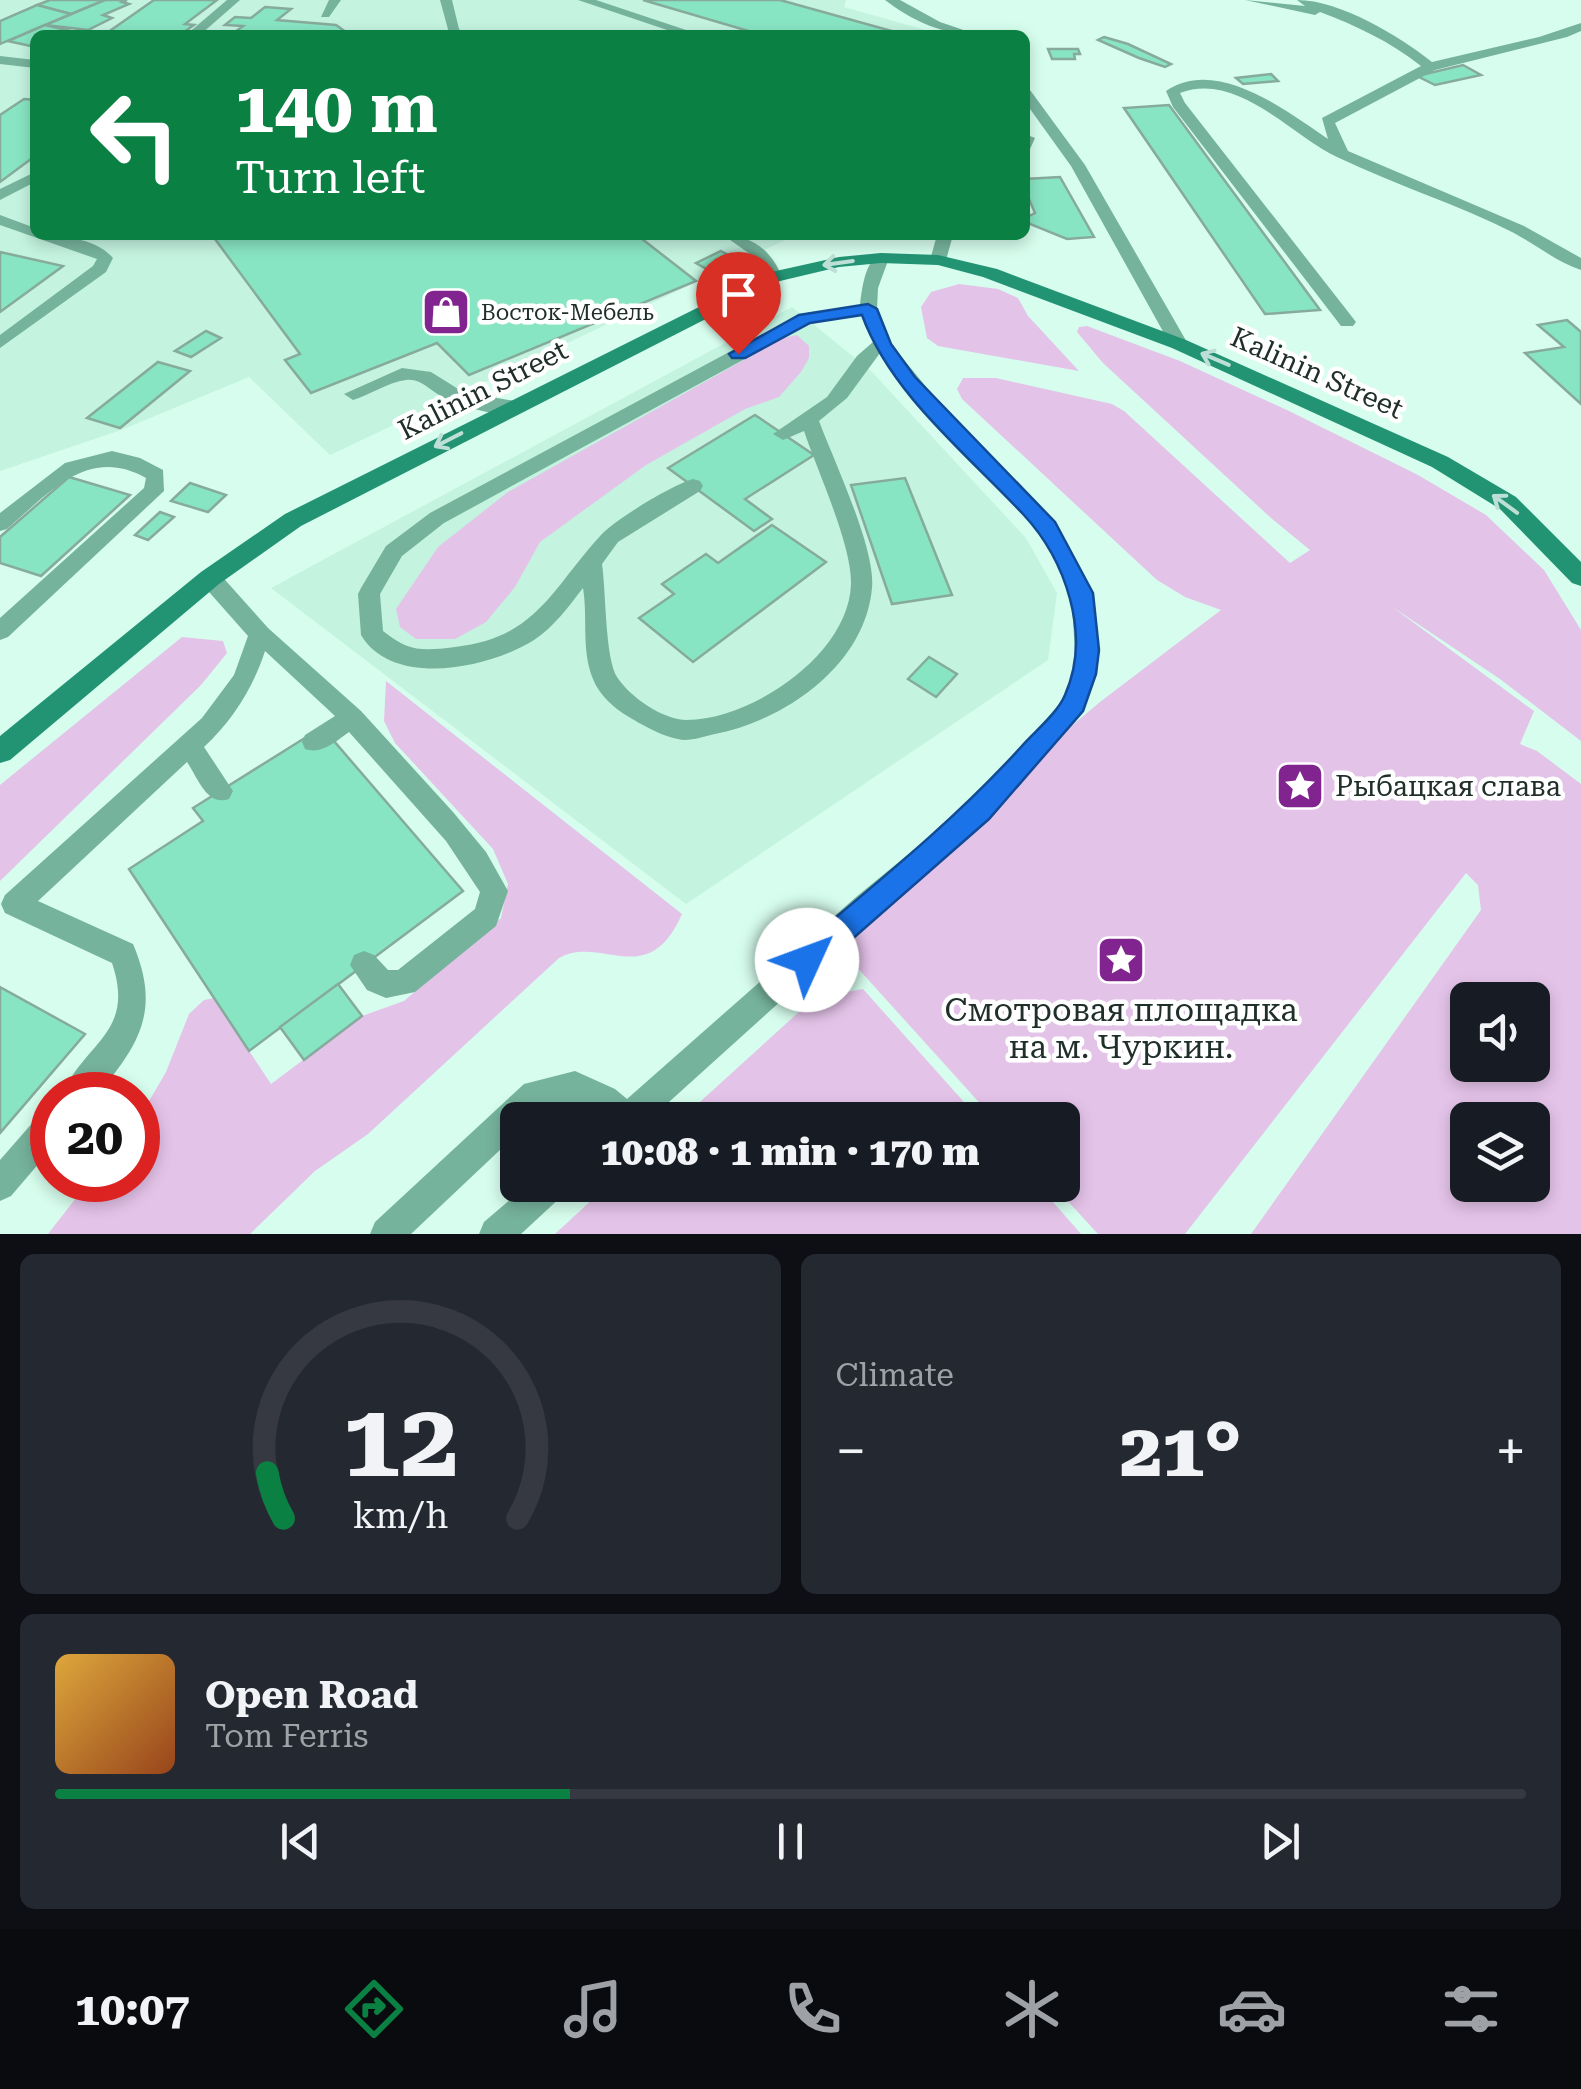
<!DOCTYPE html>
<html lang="en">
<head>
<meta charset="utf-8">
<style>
	:root { --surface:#171b24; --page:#242831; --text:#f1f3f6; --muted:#9ea1a6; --line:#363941; --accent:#0b8043 }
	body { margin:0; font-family:"Roboto Serif",serif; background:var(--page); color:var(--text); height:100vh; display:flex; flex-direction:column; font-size:38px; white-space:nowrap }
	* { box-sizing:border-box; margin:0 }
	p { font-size:32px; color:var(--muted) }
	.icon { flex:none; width:55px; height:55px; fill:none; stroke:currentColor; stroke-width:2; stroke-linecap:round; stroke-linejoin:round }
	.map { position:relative; height:1234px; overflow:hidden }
	.drawer { display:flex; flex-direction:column; gap:20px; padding:20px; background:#0d0f14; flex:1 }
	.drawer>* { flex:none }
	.hud { position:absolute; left:30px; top:30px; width:1000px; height:210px; border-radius:15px; box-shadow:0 5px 15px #0003; background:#0b8043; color:#fff; overflow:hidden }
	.buttons { position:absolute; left:1450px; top:982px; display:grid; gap:20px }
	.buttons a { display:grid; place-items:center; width:100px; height:100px; border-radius:15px; background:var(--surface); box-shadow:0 5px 15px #0003; font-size:50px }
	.speed { position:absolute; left:30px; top:1072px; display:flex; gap:20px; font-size:50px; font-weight:700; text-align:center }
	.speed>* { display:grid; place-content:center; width:130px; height:130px; border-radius:50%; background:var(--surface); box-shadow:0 5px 15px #0003; line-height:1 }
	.speed .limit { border:15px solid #d22; background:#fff; color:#111 }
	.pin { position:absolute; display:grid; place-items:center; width:85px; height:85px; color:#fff; margin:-102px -42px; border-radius:50% 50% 50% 0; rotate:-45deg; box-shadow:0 0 10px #0007 }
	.pin .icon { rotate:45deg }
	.me { position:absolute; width:110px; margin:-55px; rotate:47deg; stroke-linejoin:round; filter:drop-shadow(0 0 8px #0008) }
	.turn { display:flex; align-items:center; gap:35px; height:210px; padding:0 40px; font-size:45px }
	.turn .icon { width:130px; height:130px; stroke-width:2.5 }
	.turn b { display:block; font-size:70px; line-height:85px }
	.big { font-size:75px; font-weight:800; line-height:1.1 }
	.drawer .tile { flex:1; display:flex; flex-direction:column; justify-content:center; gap:15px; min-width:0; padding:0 35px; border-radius:15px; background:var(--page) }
	.drawer .dial { align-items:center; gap:0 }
	.dial svg { height:260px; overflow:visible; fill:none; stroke:var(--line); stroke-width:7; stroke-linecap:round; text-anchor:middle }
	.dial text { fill:var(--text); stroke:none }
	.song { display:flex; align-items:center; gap:30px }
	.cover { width:120px; height:120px; border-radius:15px; background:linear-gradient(135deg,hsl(40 70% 55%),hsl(20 70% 35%)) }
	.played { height:10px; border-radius:5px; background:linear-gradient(90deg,var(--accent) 35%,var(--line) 35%) }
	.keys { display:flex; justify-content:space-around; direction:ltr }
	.heat { display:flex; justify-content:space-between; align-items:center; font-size:55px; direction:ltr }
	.drawer .tiles { flex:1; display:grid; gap:20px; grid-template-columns:1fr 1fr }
	.tile:last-child { grid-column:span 2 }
	.trip { position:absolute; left:500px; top:1102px; width:580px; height:100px; border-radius:15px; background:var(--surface); box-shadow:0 5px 15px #0003; font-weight:800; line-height:100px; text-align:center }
	.dock { display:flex; height:160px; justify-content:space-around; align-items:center; background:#090b0e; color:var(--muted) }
	.dock .icon { width:70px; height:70px }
	.dock .on { color:var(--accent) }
	.dock b { font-size:45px; color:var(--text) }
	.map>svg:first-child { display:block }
	.built { fill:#c4f3e0 }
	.green { fill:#e4c3e9; fill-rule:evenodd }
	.building { fill:#88e5c3; stroke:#86ab9c; stroke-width:2.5 }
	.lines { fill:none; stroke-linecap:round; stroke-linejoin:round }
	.service { fill:#76b39c; fill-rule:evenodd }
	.secondary { fill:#229373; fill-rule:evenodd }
	.oneway { stroke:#bddfd5 }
	.route { fill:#1a73e8; stroke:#114b97; stroke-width:2.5 }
	.labels { text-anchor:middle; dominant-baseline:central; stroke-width:9; stroke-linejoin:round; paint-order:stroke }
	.far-poi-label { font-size:22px; fill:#202f2a; stroke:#fff; text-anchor:start }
	.street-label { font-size:28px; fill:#202f2a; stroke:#fff }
	.poi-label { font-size:28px; fill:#202f2a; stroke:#fff; text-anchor:start }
	.near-poi-label { font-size:32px; fill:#202f2a; stroke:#fff }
</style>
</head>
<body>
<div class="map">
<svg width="1581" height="1234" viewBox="0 0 1581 1234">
	<rect width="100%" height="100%" fill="#d6fded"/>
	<!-- built -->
	<g class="built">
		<path d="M0 0H846L844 7 943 35H35V235H796L330 455 249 377 121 430 0 471Z"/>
		<path d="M792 307 871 371 1026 538 1057 593 1048 660 686 904 271 588Z"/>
	</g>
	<!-- green -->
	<g class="green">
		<path d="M959 284 998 289 1018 298 1028 316 1079 371 938 346 927 338 921 307 931 292Z"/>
		<path d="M1087 326 1180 361 1289 411 1418 475 1486 515 1544 570 1581 630V741L1500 679 1391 606 1534 711 1520 744 1537 751 1581 784V1234H1251L1481 910 1478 885 1466 873 1185 1234H1098L1053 1185H1062V1120H995L826 933 1100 702 1221 610 1185 597 1157 580 962 399 957 389 963 378H996L1112 404 1124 411 1290 563 1310 550 1271 518 1103 363 1077 332 1079 327ZM1468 1000H1532V1065H1468ZM1468 1120H1532V1185H1468Z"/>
		<path d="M797 335 809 346V358L801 372 779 397 745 409 646 465 540 542 515 587 486 622 455 639H416L400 627 396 609 438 547 508 492 783 338Z"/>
		<path d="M182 637 223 641 227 653 201 685 0 881V785Z"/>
		<path d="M386 681 682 914C648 992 601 934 559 958L368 1134 315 1171 250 1234H48L90 1180H138V1120L166 1072 189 1014 204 1000 214 998 271 1084 362 1016 404 1001 501 918 508 884 493 849 395 743 384 721Z"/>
		<path d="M863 989 980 1120H680L800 1011 824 996Z"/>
		<path d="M608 1185H1038L1081 1234H555Z"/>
	</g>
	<!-- building -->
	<g class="building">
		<path d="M50 0H105L71 14 37 5Z"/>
		<path d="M105 0H127L122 2 129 4 103 15 112 18 88 30 45 25Z"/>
		<path d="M154 0H217L185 24 194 25 180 35H104Z"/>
		<path d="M643 0H780L906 35H762Z"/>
		<path d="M37 5 71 14 0 44V21Z"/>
		<path d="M265 7 291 9 277 20 336 25 350 35H231L243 26 225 25 235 17 251 18Z"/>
		<path d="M45 25 84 34 35 35V47L8 41Z"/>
		<path d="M1104 37 1128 44 1171 64 1165 67 1139 58 1098 40Z"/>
		<path d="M1048 49H1078L1080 54H1074L1075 59H1052Z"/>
		<path d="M1463 65 1481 75 1435 85 1417 76Z"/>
		<path d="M1271 74 1278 81 1243 84 1236 78Z"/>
		<path d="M24 99 35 100V156L0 182V115Z"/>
		<path d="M1169 105 1320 310 1265 314 1124 108Z"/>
		<path d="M1060 177 1094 237 1067 239 1025 222V218L1035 213 1025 190V179Z"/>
		<path d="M212 235H637L696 281 469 375 437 343 311 393 285 360 300 354Z"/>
		<path d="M721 251 739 261 714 273 696 263Z"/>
		<path d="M0 252 63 266 0 312Z"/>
		<path d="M1567 320 1581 332V404L1525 353 1564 347 1538 325Z"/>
		<path d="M206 331 221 338 191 357 175 351Z"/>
		<path d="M158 362 190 371 120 428 87 418Z"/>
		<path d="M755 415 814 455 745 499 772 519 754 531 668 468Z"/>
		<path d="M69 477 130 495 41 576 0 563V537Z"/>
		<path d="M905 478 952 595 892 604 851 485Z"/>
		<path d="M190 483 226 495 208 512 171 501Z"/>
		<path d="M160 512 174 517 148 540 135 535Z"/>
		<path d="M772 525 826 562 693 662 639 618 674 594 662 584 706 554 718 563Z"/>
		<path d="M929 657 957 674 936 697 908 679Z"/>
		<path d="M308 736 333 740 463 891 249 1051 129 869 203 821 193 808Z"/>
		<path d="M338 984 362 1016 304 1060 280 1027Z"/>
		<path d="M0 987 85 1034 0 1133Z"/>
	</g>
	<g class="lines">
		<!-- service -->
		<g class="service">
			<path d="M227 0H240L200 35H186Z"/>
			<path d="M329 0H341L329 17H321Z"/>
			<path d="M440 0H452L459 29 465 35 449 33Z"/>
			<path d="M578 0H596L701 35H682Z"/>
			<path d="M885 0H900L940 22 978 35C944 35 912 21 885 0Z"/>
			<path d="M1245 0 1305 6 1297 0C1340 0 1399 36 1432 62L1539 37 1581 23V31L1567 37 1435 70 1335 123 1348 151 1524 226 1581 258V270C1557 262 1536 245 1514 233 1457 204 1395 185 1337 157 1291 135 1237 71 1180 93L1185 103 1356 322 1353 326H1341L1173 107 1166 91C1216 56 1287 111 1328 139L1322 118 1421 66C1389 41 1357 26 1320 12L1315 15Z"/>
			<path d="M0 56 35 60V68L0 64Z"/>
			<path d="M1025 89 1030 90 1085 165 1188 344 1185 348 1179 349 1170 344 1071 166 1025 102Z"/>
			<path d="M1025 134 1035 138 1030 149 1025 150Z"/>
			<path d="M35 172V182L0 200V189Z"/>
			<path d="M0 215 35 228V235C60 235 96 238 113 258L106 272 0 348V335L93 266 97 259 0 225Z"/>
			<path d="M723 235C752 235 772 251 782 277L780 281H768L760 261Z"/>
			<path d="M937 235H953L946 260 938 265 930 260Z"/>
			<path d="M881 253 889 258 878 288 877 309 890 343 956 423 1055 522 1093 593 1099 650 1097 674 1082 711 989 819 876 915 649 1120H604L574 1102 543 1109 531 1120H518V1133L411 1234H370L375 1222 524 1084 575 1071 615 1089 627 1099 856 897 971 803 1064 699 1073 674 1075 650 1071 593 1040 531 942 431 880 353 847 398 819 421C834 461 876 549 872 588 865 665 786 720 715 734 706 736 694 740 685 740 667 739 644 726 629 717 615 709 599 695 593 679 581 650 588 618 583 588 569 606 554 627 534 640 490 668 393 689 361 635L358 594 361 588 386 546 430 513 800 314 860 305C862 288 865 261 881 253ZM862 315 873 342 857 356 827 397 773 434 783 440 804 431C817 470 852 545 851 584 849 654 753 719 687 720 663 720 630 697 617 677 605 658 606 591 602 564L618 542 700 491 703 486 700 481 693 479C672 485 616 519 601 535 552 588 537 638 455 647 422 651 409 652 383 631L380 594 402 556 444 523 811 323Z"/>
			<path d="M402 368 431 372 463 392 515 401 524 407C508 422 460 407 441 396 429 390 421 378 406 380 388 382 370 395 353 400L344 394Z"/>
			<path d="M112 451 140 458 163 470 164 491 8 637 0 640V618L144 488 146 478C88 445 49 493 7 529L0 531V513L65 463Z"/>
			<path d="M210 570 218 572 268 628 361 711 453 812 486 852 508 891 496 926 415 992 386 998 367 990 350 965 354 955 364 951 374 955 388 970H398L475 909 480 892 446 841 349 732C336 741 322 755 305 749L302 742 305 735 335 716 265 651C253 688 233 720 204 747L233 791 229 799C207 807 198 778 187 762L38 901 133 944C161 1010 140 1044 97 1095H62C84 1042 136 1034 112 963L5 913 1 904 5 895 202 718 234 675 248 636 202 584 199 578Z"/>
			<path d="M52 1108V1148L11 1196 0 1201V1160L41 1113Z"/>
			<path d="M527 1185H567L562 1196 521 1234H479L484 1222Z"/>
		</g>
		<!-- secondary -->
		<path class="secondary" d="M881 253 938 255 997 269 1186 340 1448 457 1516 497 1581 562V586L1572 583 1500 509 1432 467 1172 348 983 277 938 265 881 263 839 267 780 281 301 526 219 584 10 760 0 763V736L201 572 285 514 767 273 839 257Z"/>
	</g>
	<!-- one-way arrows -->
	<defs><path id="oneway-shaft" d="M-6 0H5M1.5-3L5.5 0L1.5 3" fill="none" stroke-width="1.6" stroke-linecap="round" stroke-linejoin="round" transform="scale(2.5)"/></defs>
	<g class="oneway">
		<use href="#oneway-shaft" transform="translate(838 263) rotate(172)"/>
		<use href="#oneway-shaft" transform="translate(1215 359) rotate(-157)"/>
		<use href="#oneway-shaft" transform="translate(448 440) rotate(153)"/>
		<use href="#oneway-shaft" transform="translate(1505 504) rotate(-144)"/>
	</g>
	<!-- route -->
	<path class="route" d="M868 304 877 309 891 344 915 377 1055 522 1093 593 1099 650 1096 674 1083 711 989 819 817 970 807 974 797 970 793 960 797 950C874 885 953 822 1021 747 1035 731 1057 714 1065 695 1092 634 1065 559 1023 514 966 453 891 394 862 315L810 323 745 358H732L729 354 799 315Z"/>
	<!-- icons -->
	<defs>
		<g id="shop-square" transform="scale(2.5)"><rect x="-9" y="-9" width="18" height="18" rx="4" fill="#82248f" stroke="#fff"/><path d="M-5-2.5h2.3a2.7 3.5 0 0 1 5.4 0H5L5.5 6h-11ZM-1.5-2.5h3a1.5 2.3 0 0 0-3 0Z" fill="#fff"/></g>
		<g id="sight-square" transform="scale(2.5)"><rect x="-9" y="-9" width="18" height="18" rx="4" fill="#82248f" stroke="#fff"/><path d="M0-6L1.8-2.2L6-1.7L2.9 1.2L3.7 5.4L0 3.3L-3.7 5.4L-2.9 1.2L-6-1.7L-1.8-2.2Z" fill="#fff"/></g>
	</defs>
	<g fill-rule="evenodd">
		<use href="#shop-square" x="446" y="312"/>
		<use href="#sight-square" x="1300" y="786"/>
		<use href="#sight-square" x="1121" y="960"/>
	</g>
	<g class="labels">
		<!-- far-poi labels -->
		<g class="far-poi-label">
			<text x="481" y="312">Восток-Мебель</text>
		</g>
		<!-- street labels -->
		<g class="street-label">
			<text transform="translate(1317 373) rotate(24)">Kalinin Street</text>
			<text transform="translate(483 390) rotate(-27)">Kalinin Street</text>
		</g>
		<!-- poi labels -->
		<g class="poi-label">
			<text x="1335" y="786">Рыбацкая слава</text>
		</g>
		<!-- near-poi labels -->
		<g class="near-poi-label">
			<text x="1121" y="1010">Смотровая площадка<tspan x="1121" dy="37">на м. Чуркин.</tspan></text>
		</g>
	</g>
</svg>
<div class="buttons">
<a><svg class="icon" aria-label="sound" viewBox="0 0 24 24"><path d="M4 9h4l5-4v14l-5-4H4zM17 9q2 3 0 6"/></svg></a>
<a><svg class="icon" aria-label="layers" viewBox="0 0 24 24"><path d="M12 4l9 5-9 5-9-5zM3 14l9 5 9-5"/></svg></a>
</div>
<div class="speed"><div class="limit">20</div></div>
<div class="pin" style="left:738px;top:354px;background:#d93025"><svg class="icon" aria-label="arrive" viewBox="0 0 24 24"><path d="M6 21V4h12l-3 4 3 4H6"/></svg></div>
<svg class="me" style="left:807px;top:960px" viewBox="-20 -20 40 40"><circle r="19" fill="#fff"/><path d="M0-13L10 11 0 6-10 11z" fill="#1a73e8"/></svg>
<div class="trip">10:08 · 1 min · 170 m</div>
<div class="hud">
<div class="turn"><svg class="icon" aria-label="left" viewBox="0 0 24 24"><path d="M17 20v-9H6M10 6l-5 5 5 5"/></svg><div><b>140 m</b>Turn left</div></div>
</div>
</div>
<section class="drawer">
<div class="tiles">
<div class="tile dial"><svg viewBox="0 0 100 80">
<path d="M14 69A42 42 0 1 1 86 69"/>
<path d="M14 69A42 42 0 0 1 9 55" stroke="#0b8043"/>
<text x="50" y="56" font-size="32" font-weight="700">12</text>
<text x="50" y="72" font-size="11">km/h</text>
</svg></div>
<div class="tile"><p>Climate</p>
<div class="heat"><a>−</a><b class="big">21°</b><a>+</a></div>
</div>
<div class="tile">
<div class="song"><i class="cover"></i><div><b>Open Road</b><p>Tom Ferris</p></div></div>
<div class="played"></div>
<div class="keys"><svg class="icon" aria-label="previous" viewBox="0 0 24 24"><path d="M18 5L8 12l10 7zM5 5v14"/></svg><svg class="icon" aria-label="pause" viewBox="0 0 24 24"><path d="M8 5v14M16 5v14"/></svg><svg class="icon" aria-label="next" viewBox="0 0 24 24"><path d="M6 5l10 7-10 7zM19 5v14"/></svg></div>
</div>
</div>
</section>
<nav class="dock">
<b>10:07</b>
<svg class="icon on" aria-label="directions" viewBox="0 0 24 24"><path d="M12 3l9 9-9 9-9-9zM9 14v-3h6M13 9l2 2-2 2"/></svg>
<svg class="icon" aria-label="music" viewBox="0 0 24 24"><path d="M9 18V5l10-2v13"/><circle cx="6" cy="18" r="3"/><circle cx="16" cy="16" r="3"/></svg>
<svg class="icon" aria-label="phone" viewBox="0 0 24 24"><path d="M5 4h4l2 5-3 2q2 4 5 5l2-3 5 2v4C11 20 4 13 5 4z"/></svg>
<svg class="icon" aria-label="climate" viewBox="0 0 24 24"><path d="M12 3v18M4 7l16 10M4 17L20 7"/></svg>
<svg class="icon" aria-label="car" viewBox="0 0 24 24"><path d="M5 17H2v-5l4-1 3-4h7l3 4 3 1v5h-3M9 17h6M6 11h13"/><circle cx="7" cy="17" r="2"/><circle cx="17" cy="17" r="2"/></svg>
<svg class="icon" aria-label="filters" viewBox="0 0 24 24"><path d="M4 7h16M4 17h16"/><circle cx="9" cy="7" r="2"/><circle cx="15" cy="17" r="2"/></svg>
</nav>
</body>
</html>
